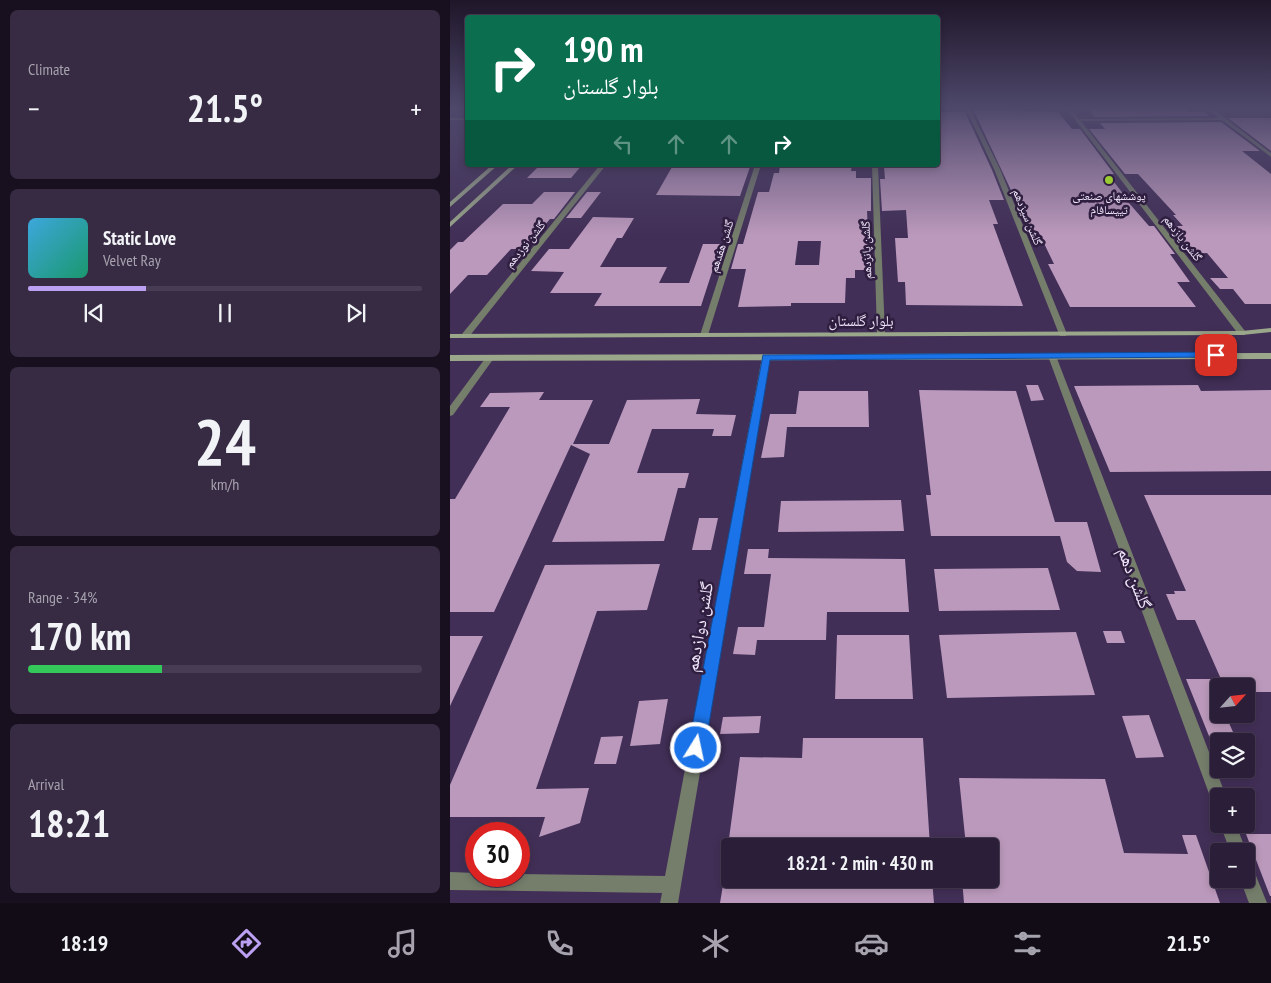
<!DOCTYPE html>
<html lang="en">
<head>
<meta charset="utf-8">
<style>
	:root { --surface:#2b1e38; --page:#372b43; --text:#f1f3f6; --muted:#a6a2ae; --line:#473c53; --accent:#bca0f2 }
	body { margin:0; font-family:"PT Sans Narrow","Noto Naskh Arabic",sans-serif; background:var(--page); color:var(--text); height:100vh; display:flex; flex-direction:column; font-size:19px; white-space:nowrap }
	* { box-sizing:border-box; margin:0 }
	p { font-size:16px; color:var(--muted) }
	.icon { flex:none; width:28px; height:28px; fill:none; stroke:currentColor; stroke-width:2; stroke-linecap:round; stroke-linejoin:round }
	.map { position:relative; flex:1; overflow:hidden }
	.panel { display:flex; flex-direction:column; gap:10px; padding:10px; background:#18101f; width:450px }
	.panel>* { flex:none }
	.guide { position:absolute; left:15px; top:15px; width:475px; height:152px; border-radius:5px; box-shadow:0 2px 8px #0003,0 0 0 1px var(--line); background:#0b6e4f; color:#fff; overflow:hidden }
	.needle { width:32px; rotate:63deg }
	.fabs { position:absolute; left:760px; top:678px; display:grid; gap:10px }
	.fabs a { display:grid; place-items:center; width:45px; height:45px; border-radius:5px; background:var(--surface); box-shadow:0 2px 8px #0003,0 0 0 1px var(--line); font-size:25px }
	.speed { position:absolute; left:15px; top:822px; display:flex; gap:10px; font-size:25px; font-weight:700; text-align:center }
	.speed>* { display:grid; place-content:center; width:65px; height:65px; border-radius:50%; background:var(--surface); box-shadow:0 2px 8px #0003,0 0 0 1px var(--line); line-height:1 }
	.speed .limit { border:8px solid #d22; background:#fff; color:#111 }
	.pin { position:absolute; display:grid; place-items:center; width:42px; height:42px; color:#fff; margin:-21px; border-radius:10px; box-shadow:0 2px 8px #0006 }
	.me { position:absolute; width:55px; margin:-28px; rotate:10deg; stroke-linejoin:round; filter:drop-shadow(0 0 4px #0008) }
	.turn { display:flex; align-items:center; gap:18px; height:105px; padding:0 15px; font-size:22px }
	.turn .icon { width:65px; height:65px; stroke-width:2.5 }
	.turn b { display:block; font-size:35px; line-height:42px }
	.lanes { display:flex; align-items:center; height:48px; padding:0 15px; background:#0003; justify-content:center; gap:25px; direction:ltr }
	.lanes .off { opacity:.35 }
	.big { font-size:38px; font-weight:800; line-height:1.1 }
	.panel .tile { flex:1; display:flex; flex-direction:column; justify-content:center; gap:8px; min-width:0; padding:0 18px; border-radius:8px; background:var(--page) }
	.panel .dial { align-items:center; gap:0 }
	.dial b { font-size:65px; line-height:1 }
	.song { display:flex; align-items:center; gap:15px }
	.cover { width:60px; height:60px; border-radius:8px; background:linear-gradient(135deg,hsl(200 70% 55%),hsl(160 70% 35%)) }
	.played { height:5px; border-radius:2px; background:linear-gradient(90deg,var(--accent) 30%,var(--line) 30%) }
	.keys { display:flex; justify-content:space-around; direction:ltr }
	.heat { display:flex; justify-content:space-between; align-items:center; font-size:28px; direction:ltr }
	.charge { height:8px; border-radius:4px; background:linear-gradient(90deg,#34c759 34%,var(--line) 0) }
	.trip { position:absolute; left:271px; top:838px; width:278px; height:50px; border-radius:5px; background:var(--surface); box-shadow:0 2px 8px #0003,0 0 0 1px var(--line); font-weight:800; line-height:50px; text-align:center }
	.tab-bar { display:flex; height:80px; justify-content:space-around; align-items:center; background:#110c16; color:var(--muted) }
	.tab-bar .icon { width:35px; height:35px }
	.tab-bar .current { color:var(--accent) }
	.tab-bar b { font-size:22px; color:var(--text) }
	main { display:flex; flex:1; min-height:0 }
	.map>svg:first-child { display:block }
	.built { fill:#422f57; fill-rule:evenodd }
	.building { fill:#bb99bc; fill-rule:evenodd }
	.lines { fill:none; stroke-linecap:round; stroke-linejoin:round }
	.street { fill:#757d6b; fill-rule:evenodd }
	.secondary { fill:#9ba78b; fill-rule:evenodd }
	.route { fill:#1a73e8; stroke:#114b97 }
	.poi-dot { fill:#9bcb32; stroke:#2f1e3f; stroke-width:2 }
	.labels { text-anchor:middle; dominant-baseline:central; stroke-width:5; stroke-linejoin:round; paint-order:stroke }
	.far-poi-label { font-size:12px; fill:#eee4fa; stroke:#2f1e3f }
	.far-street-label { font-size:12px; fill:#eee4fa; stroke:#2f1e3f }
	.street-label { font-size:15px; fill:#eee4fa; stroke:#2f1e3f }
	.near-street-label { font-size:18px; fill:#eee4fa; stroke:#2f1e3f }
</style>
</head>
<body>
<main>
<section class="panel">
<div class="tile"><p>Climate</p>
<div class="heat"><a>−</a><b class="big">21.5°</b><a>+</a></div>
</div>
<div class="tile">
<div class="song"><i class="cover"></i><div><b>Static Love</b><p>Velvet Ray</p></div></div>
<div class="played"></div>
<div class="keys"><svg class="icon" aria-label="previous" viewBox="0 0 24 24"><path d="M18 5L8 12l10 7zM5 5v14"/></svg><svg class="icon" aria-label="pause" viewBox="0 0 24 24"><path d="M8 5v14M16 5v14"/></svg><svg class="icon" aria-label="next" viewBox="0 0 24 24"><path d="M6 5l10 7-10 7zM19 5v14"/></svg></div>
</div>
<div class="tile dial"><b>24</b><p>km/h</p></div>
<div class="tile"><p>Range · 34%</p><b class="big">170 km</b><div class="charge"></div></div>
<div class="tile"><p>Arrival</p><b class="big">18:21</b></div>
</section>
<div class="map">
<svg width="821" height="903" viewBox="0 0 821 903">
	<rect width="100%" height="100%" fill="#39284a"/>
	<!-- built -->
	<path class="built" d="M0 109H17L18 165H488V109H821V903H0ZM769 686H796V714H769ZM769 741H796V769H769ZM769 796H796V824H769ZM26 834H69V876H26ZM280 846H540V879H280ZM769 851H796V879H769Z"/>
	<!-- building -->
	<g class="building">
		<path d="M523 109 608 112 622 129H630L664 174H658L674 195H672L699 226H704L725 254H720L740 282H727L746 307H620L598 264H604L589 233H581Z"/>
		<path d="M638 109H736L740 112H754L759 116 645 117Z"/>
		<path d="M488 112H515L542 170 554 200H539L548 224H543L573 306 456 305 455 282H448L445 238H458L456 210 432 211 430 179H435L434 166 488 165Z"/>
		<path d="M778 118H821V151Z"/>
		<path d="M771 122 810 151H792L821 174V304H795L783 289H770L760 278H778L757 253 737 254 716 226H733L723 215H726L688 174H675L639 129H655L650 123Z"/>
		<path d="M90 165H132L121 178H77Z"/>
		<path d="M330 165H402L401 171H406V178H421V211H417L420 270H405V278H396L395 303H341V306L288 307 296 269H281L288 244H293L308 192H319L324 173H329ZM348 241H371L369 265H345Z"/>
		<path d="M222 167H300L290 196 206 195Z"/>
		<path d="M94 192H125L104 219H100L75 249H61L37 275H18L0 294V250L8 242H13L53 204H82Z"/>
		<path d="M137 192H151L131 218H116Z"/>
		<path d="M143 217 184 218 172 238H167L150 267H217L209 283H239L253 244H277L269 269H263L251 306H144L152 293H100L114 272 81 271 99 249H119Z"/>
		<path d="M576 385H588L594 400 581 401Z"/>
		<path d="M748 385 751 391 821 390V471L660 472 624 386Z"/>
		<path d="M469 390 566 391 605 522H637L651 572 627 571 617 562 610 536H481L476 495H481Z"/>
		<path d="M349 391H418L419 427H337L334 457 311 458 320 414H346Z"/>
		<path d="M94 392 89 400H143L123 444H159L177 400 250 399 246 414 286 415 281 436H262L264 429H202L187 473H239L235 488H228L214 541 102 542 140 454 121 445 44 612H0V499H5L60 407H30L40 393Z"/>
		<path d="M694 495H821V692H796V686H774L745 620H727L716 594H725L724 591H736Z"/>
		<path d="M451 500 454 531 328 532 331 501Z"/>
		<path d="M249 518H268L261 550H242Z"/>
		<path d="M298 549H319L318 558 455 559 459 612H377L376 640H307L305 655 283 654 288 627H314L321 574H294Z"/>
		<path d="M210 564 197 610 147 611 86 789 139 788 130 823 89 837 95 817H0V785L95 565Z"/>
		<path d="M598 568 610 610 489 611 484 569Z"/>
		<path d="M653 631H671L675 643H657Z"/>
		<path d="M626 632 645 695 497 698 489 635Z"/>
		<path d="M387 635H459L463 699H385Z"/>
		<path d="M0 636H33L0 706Z"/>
		<path d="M736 679H769V714H775L787 741H761Z"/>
		<path d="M218 699 210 744 180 746 189 701Z"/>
		<path d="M699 715 714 757 686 758 672 716Z"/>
		<path d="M311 716 309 733 270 734 273 717Z"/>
		<path d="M173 736 166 764H144L151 737Z"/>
		<path d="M353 738H473L480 846H278L290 757 352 758Z"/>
		<path d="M509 778 655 779 674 853 738 854 732 835H746L770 903H514L512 879H540V846H516Z"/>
		<path d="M796 834H821V896H820Z"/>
		<path d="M274 879H482L484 903H270Z"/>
	</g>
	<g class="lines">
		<!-- street -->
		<g class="street">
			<path d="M516 109H520L550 169 617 334 616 336H610L609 334 544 169Z"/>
			<path d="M617 109H621L629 119 769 118 758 109H763L821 153V157L772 120 631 121 795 331V335H789Z"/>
			<rect x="0" y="118" width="18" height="2"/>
			<path d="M150 165H156L18 338H12V334Z"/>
			<path d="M305 165H311L258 335 254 337H251L250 335Z"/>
			<path d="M422 165H428L435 334 431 336 427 334Z"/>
			<path d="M602 353 606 356 776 796H769V807L763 805 761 799 598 356Z"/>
			<path d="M316 354 320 357 228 903H210L212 893 0 890V872L26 873V876H69V874L215 876 312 357Z"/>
			<path d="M40 355 44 358 3 415 0 416V406L37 356Z"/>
			<path d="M770 824H786L796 851H780Z"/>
			<path d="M796 864 802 866 817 903H799L790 879H796Z"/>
		</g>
		<!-- secondary -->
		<g class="secondary">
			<path d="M42 165H48L0 207V202Z"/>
			<path d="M62 165H68L0 227V222Z"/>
			<path d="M821 328V332L792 335 0 338V334L792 331Z"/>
			<path d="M821 353V359L0 361V355Z"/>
		</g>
	</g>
	<!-- sky -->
	<linearGradient id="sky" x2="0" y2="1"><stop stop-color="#1f1629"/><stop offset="0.46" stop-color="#4e486b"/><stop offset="1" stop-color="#4e486b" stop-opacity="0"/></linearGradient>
	<rect width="821" height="236" fill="url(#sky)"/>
	<!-- route -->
	<path class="route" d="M766 352 769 353V357L320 360 255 748 252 754 246 756 240 754 238 748 313 355Z"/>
	<!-- markers -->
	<circle class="poi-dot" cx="659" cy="180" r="5"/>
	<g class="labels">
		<!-- far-poi labels -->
		<g class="far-poi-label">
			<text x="659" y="195">پوششهای صنعتی<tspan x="659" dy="14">تییسافام</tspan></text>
		</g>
		<!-- far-street labels -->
		<g class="far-street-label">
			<text transform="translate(578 217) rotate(68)">گلشن سیزدهم</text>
			<text transform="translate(733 238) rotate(52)">گلشن یازدهم</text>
			<text transform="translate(75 244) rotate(-51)">گلشن نوزدهم</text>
			<text transform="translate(271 246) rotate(-72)">گلشن هفدهم</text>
			<text transform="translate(416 250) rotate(-92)">گلشن پانزدهم</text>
		</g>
		<!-- street labels -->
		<g class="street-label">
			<text x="411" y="320">بلوار گلستان</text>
		</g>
		<!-- near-street labels -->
		<g class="near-street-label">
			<text transform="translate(685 578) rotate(69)">گلشن دهم</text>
			<text transform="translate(249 627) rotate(-80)">گلشن دوازدهم</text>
		</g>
	</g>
</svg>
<div class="fabs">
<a><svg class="needle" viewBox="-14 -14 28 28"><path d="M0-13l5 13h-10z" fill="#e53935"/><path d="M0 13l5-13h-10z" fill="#a6a2ae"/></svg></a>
<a><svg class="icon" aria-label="layers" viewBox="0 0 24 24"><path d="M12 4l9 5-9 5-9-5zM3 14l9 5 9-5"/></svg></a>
<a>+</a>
<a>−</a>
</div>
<div class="speed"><div class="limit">30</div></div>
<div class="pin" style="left:766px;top:355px;background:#d93025"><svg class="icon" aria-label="arrive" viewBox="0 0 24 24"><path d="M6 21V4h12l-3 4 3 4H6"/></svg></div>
<svg class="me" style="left:246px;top:748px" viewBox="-20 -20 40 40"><circle r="17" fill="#1a73e8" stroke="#fff" stroke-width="3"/><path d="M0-11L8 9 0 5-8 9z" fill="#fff"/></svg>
<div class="trip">18:21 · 2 min · 430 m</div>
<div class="guide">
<div class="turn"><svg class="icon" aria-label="right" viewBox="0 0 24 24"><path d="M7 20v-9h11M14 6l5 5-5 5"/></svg><div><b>190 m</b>بلوار گلستان</div></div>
<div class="lanes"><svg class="icon off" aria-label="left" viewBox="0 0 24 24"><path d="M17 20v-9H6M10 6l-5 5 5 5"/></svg><svg class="icon off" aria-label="ahead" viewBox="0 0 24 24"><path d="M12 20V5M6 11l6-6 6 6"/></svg><svg class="icon off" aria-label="ahead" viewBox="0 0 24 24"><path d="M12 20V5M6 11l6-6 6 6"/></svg><svg class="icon" aria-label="right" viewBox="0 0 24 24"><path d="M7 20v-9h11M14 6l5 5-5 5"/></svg></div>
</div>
</div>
</main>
<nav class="tab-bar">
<b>18:19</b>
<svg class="icon current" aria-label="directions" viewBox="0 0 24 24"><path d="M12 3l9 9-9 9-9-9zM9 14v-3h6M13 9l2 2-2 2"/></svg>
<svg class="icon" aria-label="music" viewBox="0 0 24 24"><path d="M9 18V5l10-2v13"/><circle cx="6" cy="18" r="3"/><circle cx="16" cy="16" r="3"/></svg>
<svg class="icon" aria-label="phone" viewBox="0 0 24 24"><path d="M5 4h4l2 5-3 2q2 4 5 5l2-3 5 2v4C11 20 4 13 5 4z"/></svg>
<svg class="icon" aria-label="climate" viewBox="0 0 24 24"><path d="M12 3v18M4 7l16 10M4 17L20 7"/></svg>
<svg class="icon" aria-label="car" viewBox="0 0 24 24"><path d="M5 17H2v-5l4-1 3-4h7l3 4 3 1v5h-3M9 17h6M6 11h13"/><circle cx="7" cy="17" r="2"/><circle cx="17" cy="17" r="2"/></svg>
<svg class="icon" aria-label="filters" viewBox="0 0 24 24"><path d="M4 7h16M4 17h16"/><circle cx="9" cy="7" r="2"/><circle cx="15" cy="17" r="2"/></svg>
<b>21.5°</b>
</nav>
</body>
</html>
